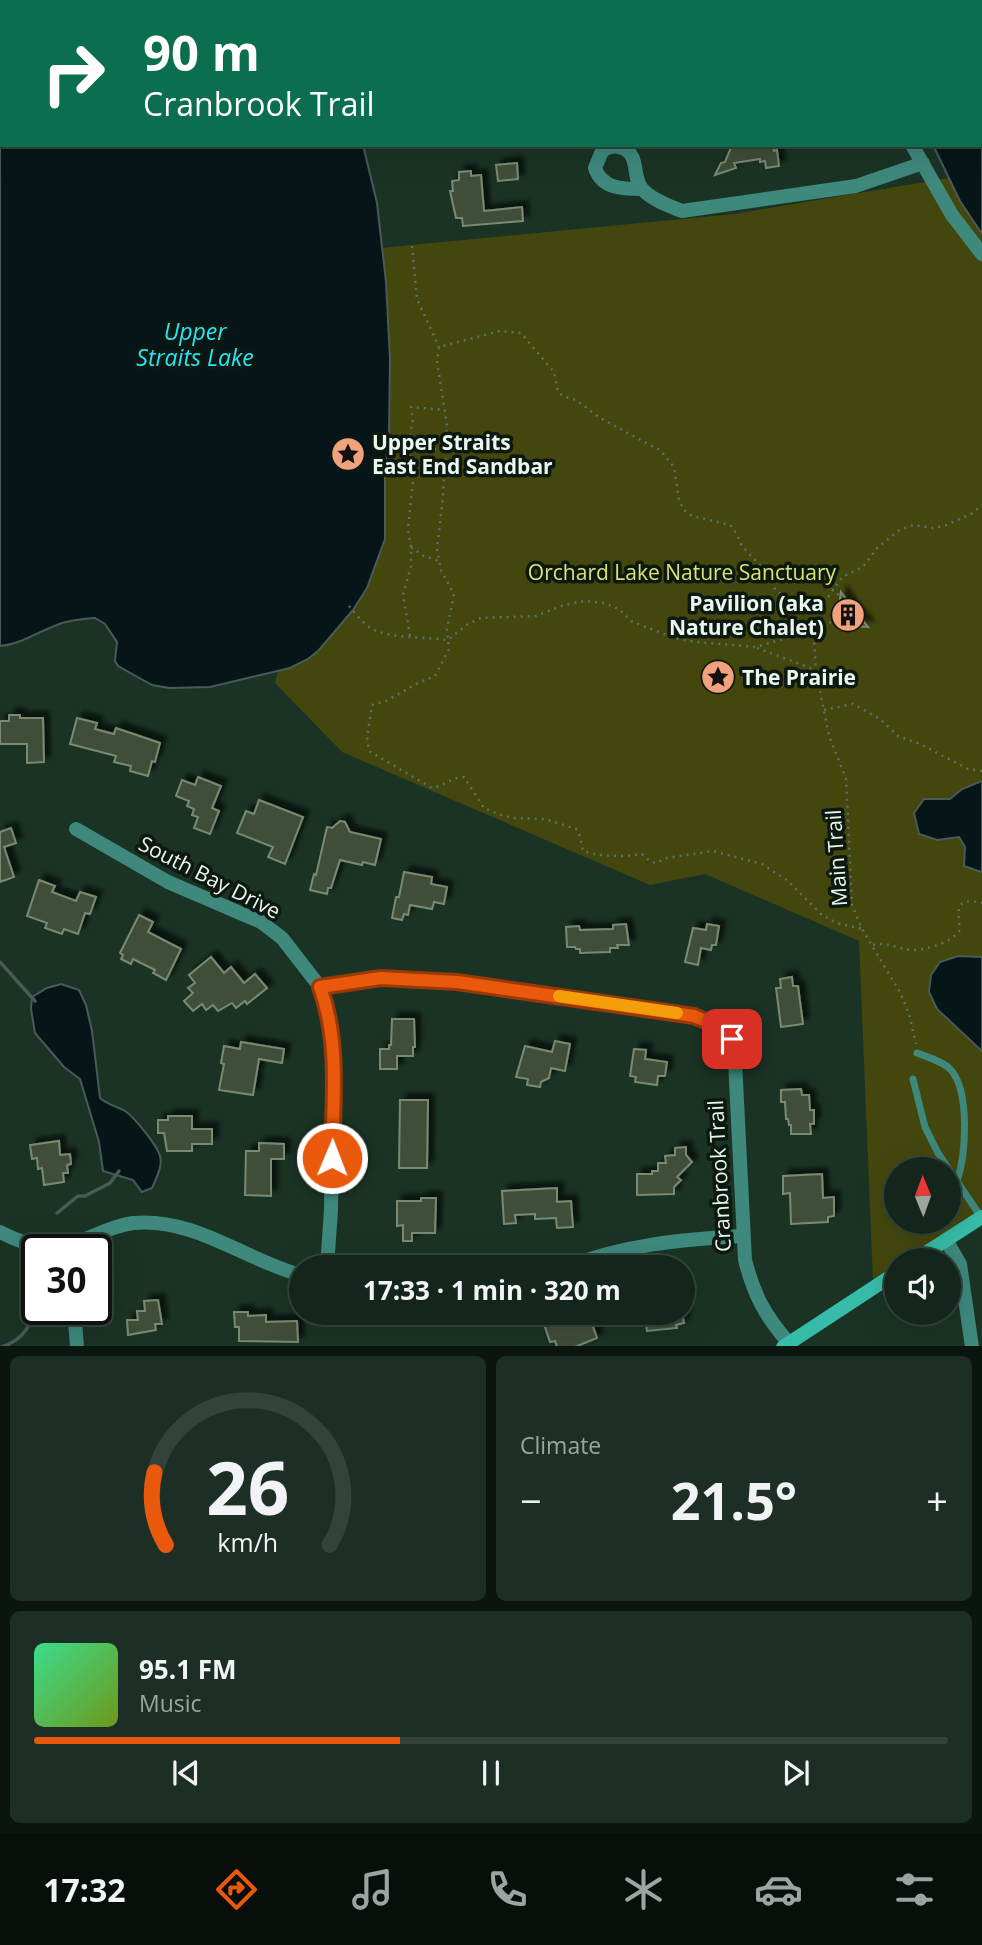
<!DOCTYPE html>
<html lang="en">
<head>
<meta charset="utf-8">
<style>
	:root { --surface:#14261c; --page:#1d2e25; --text:#f1f3f6; --muted:#9da5a3; --line:#33433b; --accent:#ea580c }
	body { margin:0; font-family:"Open Sans",sans-serif; background:var(--page); color:var(--text); height:100vh; display:flex; flex-direction:column; font-size:26px; white-space:nowrap }
	* { box-sizing:border-box; margin:0 }
	p { font-size:23px; color:var(--muted) }
	.icon { flex:none; width:38px; height:38px; fill:none; stroke:currentColor; stroke-width:2; stroke-linecap:round; stroke-linejoin:round }
	.map { position:relative; height:1346px; overflow:hidden }
	.details { display:flex; flex-direction:column; gap:10px; padding:10px; background:#0b150f; flex:1 }
	.details>* { flex:none }
	.guide { position:absolute; left:0px; top:0px; width:984px; height:147px; box-shadow:0 7px 28px #0002,0 0 0 2px var(--line); background:#0b6e4f; color:#fff; overflow:hidden }
	.needle { width:46px; rotate:359deg }
	.fabs { position:absolute; left:884px; top:1157px; display:grid; gap:14px }
	.fabs a { display:grid; place-items:center; width:77px; height:77px; border-radius:50%; background:var(--surface); box-shadow:0 7px 28px #0002,0 0 0 2px var(--line); font-size:35px }
	.speed { position:absolute; left:21px; top:1234px; display:flex; gap:14px; font-size:35px; font-weight:700; text-align:center }
	.speed>* { display:grid; place-content:center; width:91px; height:91px; border-radius:50%; background:var(--surface); box-shadow:0 7px 28px #0002,0 0 0 2px var(--line); line-height:1 }
	.speed .limit { border:4px solid #111; border-radius:10px; background:#fff; color:#111 }
	.pin { position:absolute; display:grid; place-items:center; width:60px; height:60px; color:#fff; margin:-30px; border-radius:14px; box-shadow:0 4px 10px #0006 }
	.me { position:absolute; width:77px; margin:-38px; rotate:1deg; stroke-linejoin:round; filter:drop-shadow(0 0 5px #0008) }
	.turn { display:flex; align-items:center; gap:24px; height:147px; padding:0 28px; font-size:32px }
	.turn .icon { width:91px; height:91px; stroke-width:2.5 }
	.turn b { display:block; font-size:49px; line-height:60px }
	.big { font-size:52px; font-weight:700; line-height:1.1 }
	.details .card { flex:1; display:flex; flex-direction:column; justify-content:center; gap:10px; min-width:0; padding:0 24px; border-radius:10px; background:var(--page) }
	.details .dial { align-items:center; gap:0 }
	.dial svg { height:182px; overflow:visible; fill:none; stroke:var(--line); stroke-width:7; stroke-linecap:round; text-anchor:middle }
	.dial text { fill:var(--text); stroke:none }
	.song { display:flex; align-items:center; gap:21px }
	.cover { width:84px; height:84px; border-radius:10px; background:linear-gradient(135deg,hsl(150 70% 55%),hsl(80 70% 35%)) }
	.played { height:7px; border-radius:4px; background:linear-gradient(90deg,var(--accent) 40%,var(--line) 40%) }
	.keys { display:flex; justify-content:space-around; direction:ltr }
	.heat { display:flex; justify-content:space-between; align-items:center; font-size:38px; direction:ltr }
	.details .tiles { flex:1; display:grid; gap:10px; grid-template-columns:1fr 1fr }
	.card:last-child { grid-column:span 2 }
	.trip { position:absolute; left:289px; top:1255px; width:406px; height:70px; border-radius:35px; background:var(--surface); box-shadow:0 7px 28px #0002,0 0 0 2px var(--line); font-weight:700; line-height:70px; text-align:center }
	.tab-bar { display:flex; height:112px; justify-content:space-around; align-items:center; background:#080f0b; color:var(--muted) }
	.tab-bar .icon { width:49px; height:49px }
	.tab-bar .active { color:var(--accent) }
	.tab-bar b { font-size:32px; color:var(--text) }
	.map>svg:first-child { display:block }
	.green { fill:#43470e; fill-rule:evenodd }
	.water { fill:#061618; stroke:#4a5a58; stroke-width:2 }
	.lines { fill:none; stroke-linecap:round; stroke-linejoin:round }
	.stream { stroke:#4a5a58; stroke-width:3.5 }
	.building { fill:#404e39; stroke:#798972; stroke-width:2; filter:url(#shadow) }
	.path { stroke:#5b7164; stroke-width:2.5; stroke-dasharray:2 5; stroke-linecap:butt }
	.service { stroke:#3e887c; stroke-width:7 }
	.minor { stroke:#3e887c; stroke-width:14 }
	.tertiary { stroke:#3e887c; stroke-width:14 }
	.secondary { stroke:#37bca9; stroke-width:14 }
	.route-casing { stroke:#983908; stroke-width:18 }
	.route { stroke:#ea580c; stroke-width:12 }
	.slow { stroke:#f59e0b; stroke-width:12 }
	.labels { text-anchor:middle; dominant-baseline:central; stroke-width:7; stroke-linejoin:round; paint-order:stroke }
	.poi-label { font-size:21px; font-weight:bold; fill:#e9f8ef; stroke:#0d1811; text-anchor:start }
	.park-label { font-size:21px; fill:#dae470; stroke:#0d1811 }
	.street-label { font-size:21px; fill:#e9f8ef; stroke:#0d1811 }
	.water-label { font-size:23px; font-style:italic; fill:#24e8f7; stroke:#0d1811 }
</style>
</head>
<body>
<div class="map">
<svg width="982" height="1347" viewBox="0 0 982 1347">
	<defs>
		<filter id="shadow"><feDropShadow dx="6" dy="-6" stdDeviation="2" flood-color="#0009"/></filter>
	</defs>
	<rect width="100%" height="100%" fill="#1a3325"/>
	<!-- green -->
	<path class="green" d="M949 178 971 219 982 234V1211L906 1260H896V1266L873 1281 859 941 705 874 650 885 342 752 275 683 278 671 308 659 333 634 360 599 383 547 385 470 390 412 386 282 381 248 734 214ZM896 1169H948V1222H896Z"/>
	<!-- water -->
	<g class="water">
		<path d="M0 0 318 2H2V145H363L377 203 386 282 390 359 389 434 385 470V539L367 588 353 610 319 650 308 659 290 668 210 687 169 688 152 685 118 666 115 661 117 642 105 624 95 618C82 619 68 620 57 625 37 632 22 644 0 646Z"/>
		<path d="M827 0H982V234L960 201 933 145H982V2Z"/>
		<path d="M982 781V870L981 872 964 866 965 847 959 837 937 840 919 834 914 813 924 799H950L962 789Z"/>
		<path d="M958 956 982 957V1051L937 1009 929 992 931 975 940 962Z"/>
		<path d="M61 984 79 990 86 1005 92 1031 100 1098C108 1105 116 1106 125 1111 134 1117 157 1145 160 1156 163 1167 156 1178 152 1188L142 1192 133 1180 103 1171 99 1142 80 1079 64 1067 35 1033 31 1009 32 997 47 988Z"/>
	</g>
	<g class="lines">
		<!-- stream -->
		<g class="stream">
			<path d="M0 962 35 1001"/>
			<path d="M57 1213 78 1196H85L110 1183 119 1171"/>
			<path d="M2 1347C43 1333 33 1295 36 1262"/>
		</g>
	</g>
	<!-- building -->
	<g class="building">
		<path d="M732 145H773L774 151 777 150 779 166 766 168 765 161 760 162V159L734 163 736 168 715 175 721 163 725 162Z"/>
		<path d="M517 163 518 179 498 181 496 165Z"/>
		<path d="M471 171V176L481 175 484 211 522 207 523 221 463 226 462 218H456L450 191H453L452 181 459 180V172Z"/>
		<path d="M841 592 854 610 868 627 837 624Z"/>
		<path d="M9 715H20V718H43L44 762 27 763V744H0V721H9Z"/>
		<path d="M77 718 97 723 95 729 114 734 116 728 160 743 155 762 152 761 148 776 130 771 131 766 114 762 116 756 70 744Z"/>
		<path d="M198 777 221 786 212 808 219 811 210 834 194 828 198 817 192 815 194 809 187 806 189 801 176 796 182 780 195 785Z"/>
		<path d="M259 800 303 817 285 864 268 857 273 847 237 833 246 811 254 814Z"/>
		<path d="M340 821 345 822 350 832 381 839 375 865 363 862 362 865 340 860 331 888H328L327 894 310 890 314 874 316 875 327 827 332 828Z"/>
		<path d="M11 828 16 843 4 847 14 877 0 882V832Z"/>
		<path d="M404 872 432 877 431 884 447 887 444 904 434 902 432 909 410 905 408 915 404 914 402 920 392 918 396 897H399Z"/>
		<path d="M39 880 55 886 52 892 76 901 80 892 96 897 90 914 85 913 78 934 64 929 62 934 45 928 47 923 27 916Z"/>
		<path d="M139 915 153 922 148 932 181 949 166 980 153 973 155 970 133 959 131 964 121 959 123 955 120 953Z"/>
		<path d="M626 924 629 945H617L618 948H610V952L580 953V949H576L575 947H567L566 927 579 926 580 930 613 929V925Z"/>
		<path d="M707 924 719 926 716 945H712L711 950 701 948 698 965 685 962 693 928 706 930Z"/>
		<path d="M211 957 224 973 231 967 244 983 255 974 267 988 247 1004 245 1001 236 1008 232 1003 218 1011 213 1005 206 1010 202 1004 193 1011 184 1001 193 993 188 988 195 983 189 975Z"/>
		<path d="M792 977 793 986H798L803 1024 781 1027 776 988H781L780 979Z"/>
		<path d="M392 1019H414L415 1047H413V1056H397V1069H380V1049H389V1045H391Z"/>
		<path d="M555 1041 570 1044 565 1071 551 1068 549 1078 541 1082 540 1087 527 1085 528 1079 516 1077 525 1046 552 1052Z"/>
		<path d="M241 1042 284 1049 282 1063 259 1059 253 1095 219 1090 224 1064 221 1063 224 1046 240 1049Z"/>
		<path d="M634 1049 646 1050 645 1059 667 1062 665 1076H658L657 1085 635 1082 636 1077 630 1076Z"/>
		<path d="M801 1089 802 1095H809L810 1110H814V1124H810L811 1134H791V1125H789L788 1119H786L785 1102H781V1090Z"/>
		<path d="M400 1100H428L427 1168H399Z"/>
		<path d="M168 1116H192V1129H212V1144H192V1151H167L164 1133H158V1120H168Z"/>
		<path d="M59 1141 60 1155 70 1154 71 1164 67 1165 68 1173H63L64 1182 44 1185 42 1168 38 1169 37 1158 32 1159 30 1145Z"/>
		<path d="M259 1143 284 1144V1159H271V1196L245 1195 246 1151H259Z"/>
		<path d="M686 1147V1155L692 1162 677 1177 681 1180 674 1187V1194L637 1195V1174H652V1171H658V1163H666L665 1156 675 1155V1148Z"/>
		<path d="M822 1174 823 1198 834 1197V1216L828 1217V1222L791 1224 790 1193 783 1194V1176Z"/>
		<path d="M557 1188V1202L571 1201 573 1227 557 1228 556 1218 535 1219V1214L515 1215 516 1223 504 1224 502 1191Z"/>
		<path d="M421 1198H436L435 1233H412V1241H403V1225L397 1226V1201H421Z"/>
		<path d="M158 1300 162 1324H155L156 1330 128 1335 127 1320H138L137 1311H145L144 1301Z"/>
		<path d="M234 1312H248V1316L266 1315V1322L297 1321 298 1342 239 1341V1327H235Z"/>
		<path d="M644 1312H682L684 1323 676 1325 677 1328 647 1331Z"/>
		<path d="M589 1315 597 1338 575 1347H557L555 1341 550 1342 543 1321 556 1316 560 1326Z"/>
	</g>
	<g class="lines">
		<!-- path -->
		<g class="path">
			<path d="M412 246 417 299 439 347"/>
			<path d="M434 449H444"/>
			<path d="M411 547 424 556 439 561"/>
			<path d="M832 589 841 597"/>
			<path d="M349 606C356 614 364 625 374 630 396 639 425 637 448 640L449 649 435 676 418 683 386 701 372 705 367 737 369 751 432 788C444 786 452 777 464 777L484 808 498 814 512 818 545 819 576 829 579 832 583 851C602 857 623 857 642 854L651 862 656 863 667 858 713 851 762 864 788 881 822 915 837 923 862 929"/>
			<path d="M812 620 801 605 776 591 766 572 742 546 736 533 730 525 692 516 684 510 679 500 674 467 661 451 600 418 576 400 563 396 558 392 554 372 521 333 500 331 439 347 437 361 447 426 443 496 437 549 441 570 454 594 447 629 448 640 468 624 481 618 536 616 564 605 584 601 604 603 619 609 631 621 648 628 675 638 696 642 756 647 793 636 813 626 812 620 842 577 863 567 877 548 898 531 913 525 933 528 944 526 971 514 982 505"/>
			<path d="M838 621 813 626 816 670 829 736 846 778 852 905 862 929 900 992 909 1014 916 1044"/>
			<path d="M410 636 403 595 411 566V547L408 529 413 480 408 445 413 419 411 407 445 410"/>
			<path d="M757 648 816 670"/>
			<path d="M824 710 853 704 880 719 898 736 920 744 968 769 982 771"/>
			<path d="M873 945C888 941 897 949 911 950 924 951 956 941 960 929 957 908 956 897 982 903"/>
		</g>
		<!-- service -->
		<g class="service">
			<path d="M917 1053C927 1057 943 1061 951 1070 970 1092 966 1155 957 1181"/>
			<path d="M913 1079 925 1127 938 1153 981 1217"/>
		</g>
		<!-- minor -->
		<g class="minor">
			<path d="M642 189C623 189 602 189 595 168L602 151C608 147 615 145 622 148 641 155 631 178 643 190 653 200 669 206 682 211L856 186 923 163"/>
			<path d="M76 829 168 882 261 922 282 938 320 987 328 1009 333 1045 331 1210 327 1267"/>
			<path d="M320 987 381 978 457 982 694 1016C724 1026 730 1028 735 1061L745 1260C754 1295 765 1316 789 1343"/>
			<path d="M0 1232C21 1243 48 1252 72 1244 93 1237 111 1226 133 1223 194 1217 245 1260 301 1275"/>
			<path d="M946 1240 960 1264 972 1347"/>
			<path d="M567 1267C623 1245 683 1239 743 1236"/>
			<path d="M74 1309 77 1347"/>
		</g>
		<!-- tertiary -->
		<g class="tertiary">
			<path d="M805 0 806 2"/>
			<path d="M912 145 952 215 982 254"/>
		</g>
		<!-- secondary -->
		<g class="secondary">
			<path d="M915 1260 982 1217"/>
			<path d="M783 1347 896 1273"/>
		</g>
	</g>
	<g class="lines">
		<!-- route casing -->
		<g class="route-casing">
			<path id="route" d="M332 1158C333 1101 340 1042 320 987L381 978 457 982 694 1016 724 1029 732 1039"/>
		</g>
		<!-- route -->
		<use href="#route" class="route"/>
		<!-- slow -->
		<path class="slow" d="M559 996 677 1013"/>
	</g>
	<!-- icons -->
	<defs>
		<g id="sight-disc" transform="scale(1.75)"><circle r="9.5" fill="#f1a17c" stroke="#0d1811"/><path d="M0-6L1.8-2.2L6-1.7L2.9 1.2L3.7 5.4L0 3.3L-3.7 5.4L-2.9 1.2L-6-1.7L-1.8-2.2Z" fill="#111"/></g>
		<g id="building-disc" transform="scale(1.75)"><circle r="9.5" fill="#f1a17c" stroke="#0d1811"/><path d="M-4-6H4V6H1V3H-1V6H-4ZM-2.5-4.3h1.7v1.8h-1.7ZM.8-4.3h1.7v1.8H.8ZM-2.5-1h1.7V.8h-1.7ZM.8-1h1.7V.8H.8Z" fill="#111"/></g>
	</defs>
	<g fill-rule="evenodd">
		<use href="#sight-disc" x="348" y="454"/>
		<use href="#building-disc" x="848" y="615"/>
		<use href="#sight-disc" x="718" y="677"/>
	</g>
	<g class="labels">
		<!-- poi labels -->
		<g class="poi-label">
			<text x="372" y="442">Upper Straits<tspan x="372" dy="24">East End Sandbar</tspan></text>
			<text x="824" y="603" text-anchor="end">Pavilion (aka<tspan x="824" dy="24">Nature Chalet)</tspan></text>
			<text x="742" y="677">The Prairie</text>
		</g>
		<!-- park labels -->
		<g class="park-label">
			<text x="682" y="572">Orchard Lake Nature Sanctuary</text>
		</g>
		<!-- street labels -->
		<g class="street-label">
			<text transform="translate(836 858) rotate(-94)">Main Trail</text>
			<text transform="translate(210 877) rotate(27)">South Bay Drive</text>
			<text transform="translate(719 1176) rotate(-93)">Cranbrook Trail</text>
		</g>
		<!-- water labels -->
		<g class="water-label">
			<text x="195" y="331">Upper<tspan x="195" dy="26">Straits Lake</tspan></text>
		</g>
	</g>
</svg>
<div class="fabs">
<a><svg class="needle" viewBox="-14 -14 28 28"><path d="M0-13l5 13h-10z" fill="#e53935"/><path d="M0 13l5-13h-10z" fill="#9da5a3"/></svg></a>
<a><svg class="icon" aria-label="sound" viewBox="0 0 24 24"><path d="M4 9h4l5-4v14l-5-4H4zM17 9q2 3 0 6"/></svg></a>
</div>
<div class="speed"><div class="limit">30</div></div>
<div class="pin" style="left:732px;top:1039px;background:#d93025"><svg class="icon" aria-label="arrive" viewBox="0 0 24 24"><path d="M6 21V4h12l-3 4 3 4H6"/></svg></div>
<svg class="me" style="left:332px;top:1158px" viewBox="-20 -20 40 40"><circle r="17" fill="#ea580c" stroke="#fff" stroke-width="3"/><path d="M0-11L8 9 0 5-8 9z" fill="#fff"/></svg>
<div class="trip">17:33 · 1 min · 320 m</div>
<div class="guide">
<div class="turn"><svg class="icon" aria-label="right" viewBox="0 0 24 24"><path d="M7 20v-9h11M14 6l5 5-5 5"/></svg><div><b>90 m</b>Cranbrook Trail</div></div>
</div>
</div>
<section class="details">
<div class="tiles">
<div class="card dial"><svg viewBox="0 0 100 80">
<path d="M14 69A42 42 0 1 1 86 69"/>
<path d="M14 69A42 42 0 0 1 9 37" stroke="#ea580c"/>
<text x="50" y="56" font-size="32" font-weight="700">26</text>
<text x="50" y="72" font-size="11">km/h</text>
</svg></div>
<div class="card"><p>Climate</p>
<div class="heat"><a>−</a><b class="big">21.5°</b><a>+</a></div>
</div>
<div class="card">
<div class="song"><i class="cover"></i><div><b>95.1 FM</b><p>Music</p></div></div>
<div class="played"></div>
<div class="keys"><svg class="icon" aria-label="previous" viewBox="0 0 24 24"><path d="M18 5L8 12l10 7zM5 5v14"/></svg><svg class="icon" aria-label="pause" viewBox="0 0 24 24"><path d="M8 5v14M16 5v14"/></svg><svg class="icon" aria-label="next" viewBox="0 0 24 24"><path d="M6 5l10 7-10 7zM19 5v14"/></svg></div>
</div>
</div>
</section>
<nav class="tab-bar">
<b>17:32</b>
<svg class="icon active" aria-label="directions" viewBox="0 0 24 24"><path d="M12 3l9 9-9 9-9-9zM9 14v-3h6M13 9l2 2-2 2"/></svg>
<svg class="icon" aria-label="music" viewBox="0 0 24 24"><path d="M9 18V5l10-2v13"/><circle cx="6" cy="18" r="3"/><circle cx="16" cy="16" r="3"/></svg>
<svg class="icon" aria-label="phone" viewBox="0 0 24 24"><path d="M5 4h4l2 5-3 2q2 4 5 5l2-3 5 2v4C11 20 4 13 5 4z"/></svg>
<svg class="icon" aria-label="climate" viewBox="0 0 24 24"><path d="M12 3v18M4 7l16 10M4 17L20 7"/></svg>
<svg class="icon" aria-label="car" viewBox="0 0 24 24"><path d="M5 17H2v-5l4-1 3-4h7l3 4 3 1v5h-3M9 17h6M6 11h13"/><circle cx="7" cy="17" r="2"/><circle cx="17" cy="17" r="2"/></svg>
<svg class="icon" aria-label="filters" viewBox="0 0 24 24"><path d="M4 7h16M4 17h16"/><circle cx="9" cy="7" r="2"/><circle cx="15" cy="17" r="2"/></svg>
</nav>
</body>
</html>
